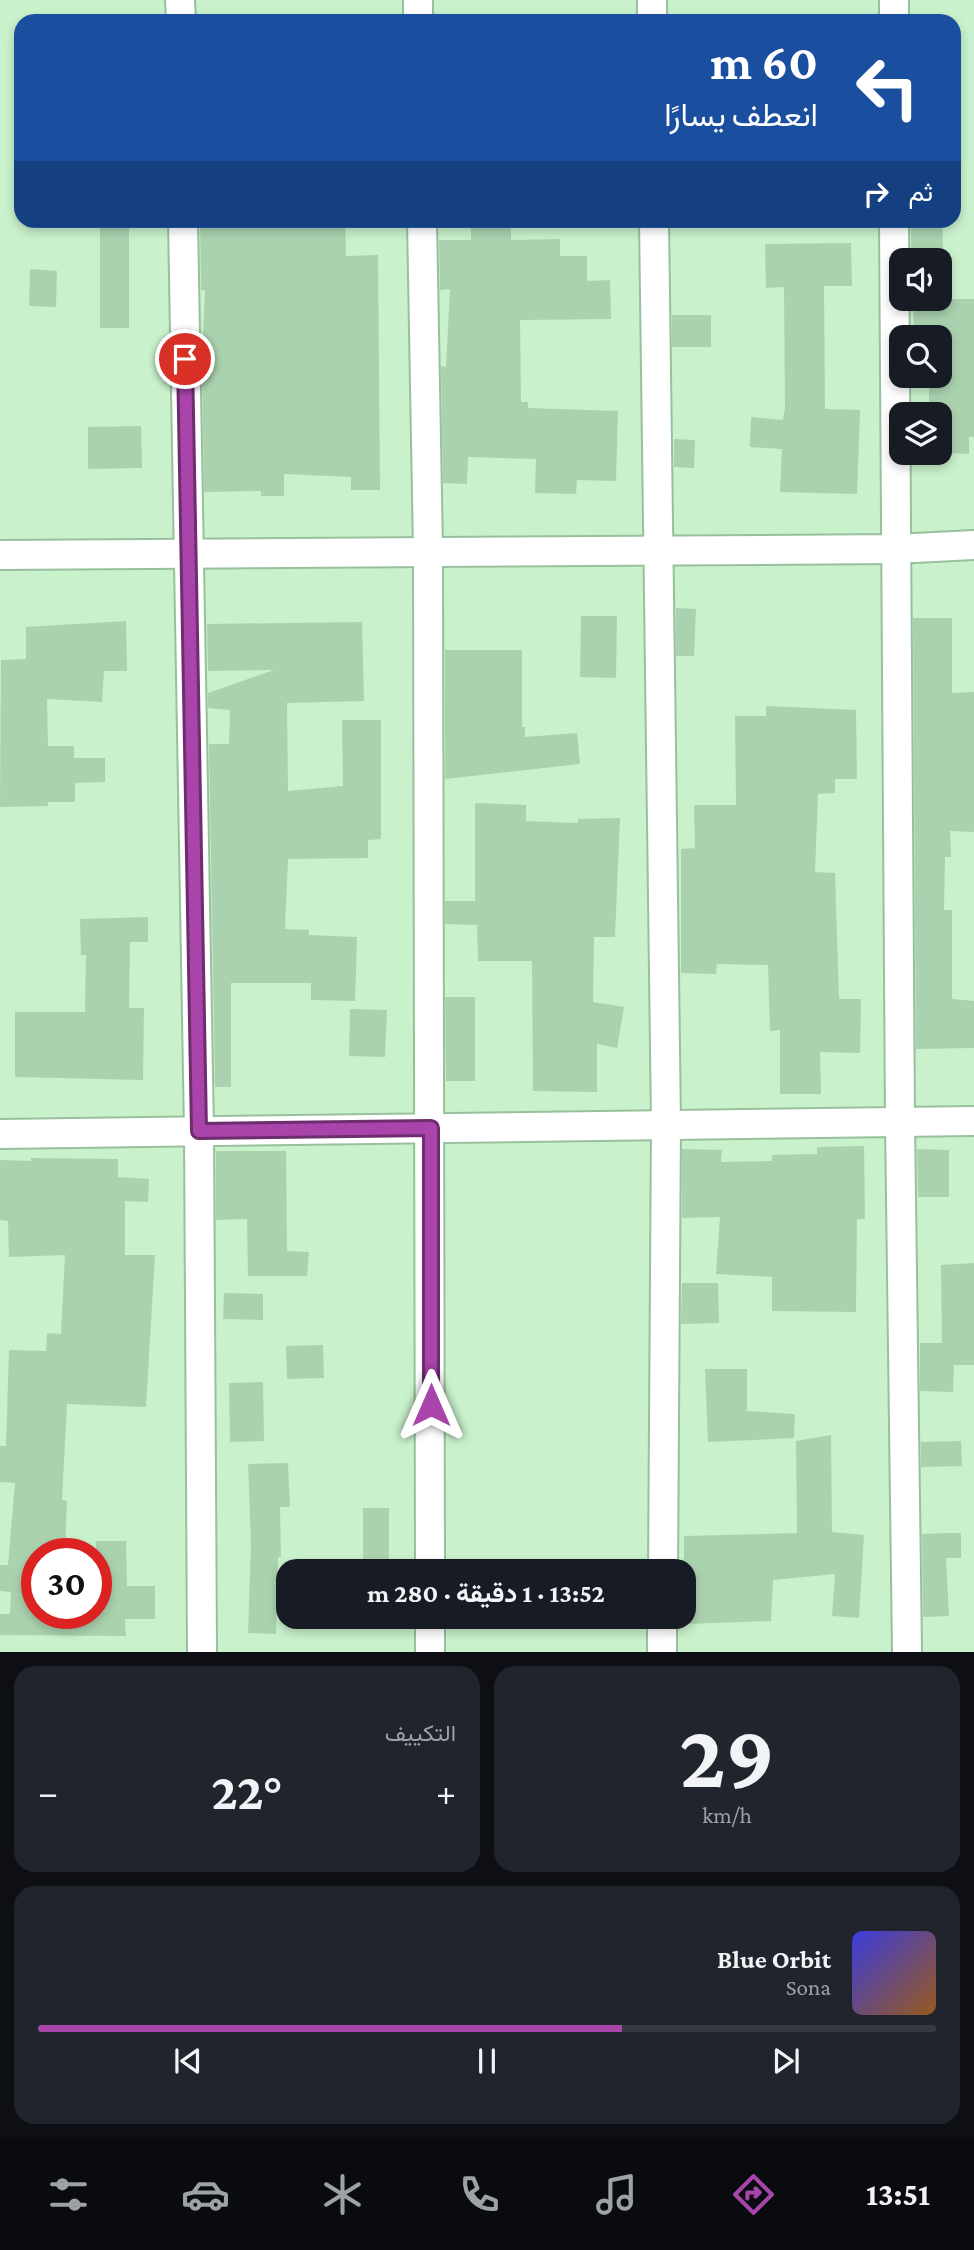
<!DOCTYPE html>
<html lang="ar">
<head>
<meta charset="utf-8">
<style>
	:root { --surface:#171b24; --page:#20242c; --text:#f1f3f6; --muted:#9ea1a6; --line:#363941; --accent:#a945aa }
	body { margin:0; font-family:"Crimson Pro",Vazirmatn,serif; background:var(--page); color:var(--text); direction:rtl; height:100vh; display:flex; flex-direction:column; font-size:26px; white-space:nowrap }
	* { box-sizing:border-box; margin:0 }
	p { font-size:23px; color:var(--muted) }
	.icon { flex:none; width:38px; height:38px; fill:none; stroke:currentColor; stroke-width:2; stroke-linecap:round; stroke-linejoin:round }
	.map { position:relative; height:1652px; overflow:hidden; direction:ltr }
	.side { display:flex; flex-direction:column; gap:14px; padding:14px; background:#0d0f14; flex:1 }
	.side>* { flex:none }
	.guide { position:absolute; left:14px; top:14px; width:947px; height:214px; border-radius:21px; box-shadow:0 4px 10px #0003; direction:rtl; background:#1a4fa0; color:#fff; overflow:hidden }
	.fabs { position:absolute; left:889px; top:248px; display:grid; gap:14px }
	.fabs a { display:grid; place-items:center; width:63px; height:63px; border-radius:14px; background:var(--surface); box-shadow:0 4px 10px #0003; font-size:35px }
	.speed { position:absolute; left:21px; top:1538px; display:flex; gap:14px; font-size:35px; font-weight:700; text-align:center }
	.speed>* { display:grid; place-content:center; width:91px; height:91px; border-radius:50%; background:var(--surface); box-shadow:0 4px 10px #0003; line-height:1 }
	.speed .limit { border:10px solid #d22; background:#fff; color:#111 }
	.pin { position:absolute; display:grid; place-items:center; width:60px; height:60px; color:#fff; margin:-30px; border:4px solid #fff; border-radius:50%; box-shadow:0 2px 7px #0007 }
	.me { position:absolute; width:77px; margin:-38px; rotate:0deg; stroke-linejoin:round; filter:drop-shadow(0 0 5px #0008) }
	.turn { display:flex; align-items:center; gap:24px; height:147px; padding:0 28px; font-size:32px }
	.turn .icon { width:91px; height:91px; stroke-width:2.5 }
	.turn b { display:block; font-size:49px; line-height:60px }
	.then { display:flex; align-items:center; height:66px; padding:0 28px; background:#0003; gap:14px; font-size:26px }
	.big { font-size:52px; font-weight:700; line-height:1.1 }
	.side .widget { flex:1; display:flex; flex-direction:column; justify-content:center; gap:10px; min-width:0; padding:0 24px; border-radius:21px; background:var(--page) }
	.side .dial { align-items:center; gap:0 }
	.dial b { font-size:91px; line-height:1 }
	.song { display:flex; align-items:center; gap:21px }
	.cover { width:84px; height:84px; border-radius:10px; background:linear-gradient(135deg,hsl(240 70% 55%),hsl(30 70% 35%)) }
	.played { height:7px; border-radius:4px; background:linear-gradient(90deg,var(--accent) 65%,var(--line) 65%) }
	.keys { display:flex; justify-content:space-around; direction:ltr }
	.heat { display:flex; justify-content:space-between; align-items:center; font-size:38px; direction:ltr }
	.side .tiles { flex:1; display:grid; gap:14px; grid-template-columns:1fr 1fr }
	.widget:last-child { grid-column:span 2 }
	.trip { position:absolute; left:276px; top:1559px; width:420px; height:70px; border-radius:21px; background:var(--surface); box-shadow:0 4px 10px #0003; font-weight:700; line-height:70px; text-align:center; direction:rtl }
	.dock { display:flex; height:112px; justify-content:space-around; align-items:center; background:#090b0e; color:var(--muted) }
	.dock .icon { width:49px; height:49px }
	.dock .on { color:var(--accent) }
	.dock b { font-size:32px; color:var(--text) }
	.map>svg:first-child { display:block }
	.building { fill:#abd2af }
	.lines { fill:none; stroke-linecap:round; stroke-linejoin:round }
	.street-casing { stroke:#99c09d; stroke-width:32 }
	.street { stroke:#fff; stroke-width:28 }
	.route-casing { stroke:#6e2d6e; stroke-width:18 }
	.route { stroke:#a945aa; stroke-width:12 }
</style>
</head>
<body>
<div class="map">
<svg width="974" height="1652" viewBox="0 0 974 1652">
	<rect width="100%" height="100%" fill="#c9f1cc"/>
	<!-- building -->
	<g class="building">
		<rect x="100" y="220" width="29" height="108"/>
		<path d="M200 220H345L346 256 378 255 380 490H351V477L284 474V496H261V491L204 492 202 364 205 290H201Z"/>
		<path d="M471 220H511V240L560 239V256H587V281L610 280 611 319 520 320 521 402H528V408L618 411 616 481 577 480 576 494 535 493 536 459 468 457 467 484 443 483 441 366 446 367 450 289 440 290 439 240H471Z"/>
		<path d="M911 220H942L943 248H911Z"/>
		<path d="M851 243 852 286H824L825 409 860 410 857 494 780 492 782 449 750 447 751 417 783 420 785 408 784 287 766 288 765 244Z"/>
		<path d="M30 269 57 271 56 307 29 306Z"/>
		<path d="M913 299H974V437H969V454L946 453V416L929 415V376H940V338L914 334Z"/>
		<rect x="672" y="315" width="39" height="32"/>
		<path d="M141 426 142 468 88 469V427Z"/>
		<path d="M674 439 695 440 694 468 674 467Z"/>
		<path d="M676 608 696 609 694 656H676Z"/>
		<path d="M581 616H617L616 678 580 677Z"/>
		<path d="M913 618H952V693L974 692V832L950 831 951 857H945L944 910H952V999L974 1001V1048L916 1049Z"/>
		<path d="M126 621 127 671H104L102 702 47 699 48 746H74V758H105V782L75 783V802H48V806L0 807 1 660 26 659V627Z"/>
		<path d="M362 622 364 701 287 703 288 791 343 786 342 720H381V839L368 840V858L288 859 285 929 309 930V935L357 937 355 1001 311 1000V983H231V1087H215L209 744H229L230 710 208 708V693L274 670 208 671 207 624Z"/>
		<path d="M445 650H522V727H525V737L577 733 580 764 445 779Z"/>
		<path d="M766 706 856 710 857 779H835V793L818 794 815 872 835 873 839 999H861L860 1053 820 1052 821 1094H780V1030L770 1031 768 965 717 964 716 974 681 973V849L695 848 694 805H736L735 716H766Z"/>
		<path d="M475 803 526 805V821L578 823V819L620 818 615 937H594L593 1002 624 1007 617 1048 597 1044V1092L533 1091 532 961H478L477 925 445 924V901H475Z"/>
		<path d="M148 917V942H130L129 1008H144L143 1080 15 1077V1012H85L86 955H81L80 919Z"/>
		<path d="M445 997H475V1081H446Z"/>
		<path d="M350 1009 387 1010 385 1057 349 1056Z"/>
		<path d="M864 1146 865 1219H857L856 1312 772 1311V1277L716 1274 720 1217 682 1218V1149L722 1150 721 1162 772 1161V1155L817 1154V1147Z"/>
		<path d="M917 1149 949 1150V1197H918Z"/>
		<path d="M216 1151H286L287 1251 309 1252 307 1276H248L247 1219 216 1220Z"/>
		<path d="M31 1158 118 1159V1177L149 1179 148 1202 125 1201V1255H155L146 1407 67 1404 62 1500 67 1501 65 1554H37V1614H96V1541H126L127 1586H155V1619H125L126 1636 0 1635V1614H10L11 1592 0 1591V1565H8L15 1483 0 1482V1446H6L9 1350 46 1351 47 1333 61 1334 65 1255 9 1257 8 1221 0 1220V1160L31 1161Z"/>
		<path d="M974 1263V1365H954L953 1392 920 1391V1343H942L941 1265Z"/>
		<path d="M682 1283H718L719 1323 681 1324Z"/>
		<path d="M224 1293 263 1294V1320L223 1319Z"/>
		<path d="M323 1345 324 1378 287 1379 286 1346Z"/>
		<path d="M705 1369H747V1411L795 1414 794 1438 708 1442Z"/>
		<path d="M263 1382 264 1441 230 1442 229 1383Z"/>
		<path d="M831 1435 832 1532 864 1535 859 1618 832 1616 835 1574 773 1580 771 1621 684 1624V1536L797 1533 796 1441Z"/>
		<path d="M961 1441 962 1466 921 1467V1442Z"/>
		<path d="M288 1463 290 1507H280L281 1557H278L276 1634 248 1633 251 1544 248 1464Z"/>
		<rect x="363" y="1508" width="26" height="64"/>
		<path d="M947 1533H961V1558H946L949 1616 923 1617 922 1534Z"/>
	</g>
	<g class="lines">
		<!-- street casing -->
		<g class="street-casing">
			<g id="street">
				<path d="M180 0 181 21"/>
				<path d="M418 0V21"/>
				<path d="M652 0V21"/>
				<path d="M894 0V21"/>
				<path d="M183 220 199 1131 202 1652"/>
				<path d="M422 220 428 551 430 1572"/>
				<path d="M654 220 666 1123 663 1572"/>
				<path d="M894 220 900 1122 907 1652"/>
				<path d="M0 555 895 549 974 545"/>
				<path d="M0 1134 974 1121"/>
				<path d="M430 1652V1617"/>
				<path d="M662 1652V1617"/>
			</g>
		</g>
		<!-- street -->
		<use href="#street" class="street"/>
	</g>
	<g class="lines">
		<!-- route casing -->
		<g class="route-casing">
			<path id="route" d="M185 359 199 1131 431 1128V1405"/>
		</g>
		<!-- route -->
		<use href="#route" class="route"/>
	</g>
</svg>
<div class="fabs">
<a><svg class="icon" aria-label="sound" viewBox="0 0 24 24"><path d="M4 9h4l5-4v14l-5-4H4zM17 9q2 3 0 6"/></svg></a>
<a><svg class="icon" aria-label="search" viewBox="0 0 24 24"><circle cx="10" cy="10" r="6"/><path d="M15 15l6 6"/></svg></a>
<a><svg class="icon" aria-label="layers" viewBox="0 0 24 24"><path d="M12 4l9 5-9 5-9-5zM3 14l9 5 9-5"/></svg></a>
</div>
<div class="speed"><div class="limit">30</div></div>
<div class="pin" style="left:185px;top:359px;background:#d93025"><svg class="icon" aria-label="arrive" viewBox="0 0 24 24"><path d="M6 21V4h12l-3 4 3 4H6"/></svg></div>
<svg class="me" style="left:431px;top:1405px" viewBox="-20 -20 40 40"><path d="M0-17L14 15 0 8-14 15z" fill="#a945aa" stroke="#fff" stroke-width="4"/></svg>
<div class="trip">13:52 · 1 دقيقة · 280 m</div>
<div class="guide">
<div class="turn"><svg class="icon" aria-label="left" viewBox="0 0 24 24"><path d="M17 20v-9H6M10 6l-5 5 5 5"/></svg><div><b>60 m</b>انعطف يسارًا</div></div>
<div class="then">ثم<svg class="icon" aria-label="right" viewBox="0 0 24 24"><path d="M7 20v-9h11M14 6l5 5-5 5"/></svg></div>
</div>
</div>
<section class="side">
<div class="tiles">
<div class="widget dial"><b>29</b><p>km/h</p></div>
<div class="widget"><p>التكييف</p>
<div class="heat"><a>−</a><b class="big">22°</b><a>+</a></div>
</div>
<div class="widget">
<div class="song"><i class="cover"></i><div><b>Blue Orbit</b><p>Sona</p></div></div>
<div class="played"></div>
<div class="keys"><svg class="icon" aria-label="previous" viewBox="0 0 24 24"><path d="M18 5L8 12l10 7zM5 5v14"/></svg><svg class="icon" aria-label="pause" viewBox="0 0 24 24"><path d="M8 5v14M16 5v14"/></svg><svg class="icon" aria-label="next" viewBox="0 0 24 24"><path d="M6 5l10 7-10 7zM19 5v14"/></svg></div>
</div>
</div>
</section>
<nav class="dock">
<b>13:51</b>
<svg class="icon on" aria-label="directions" viewBox="0 0 24 24"><path d="M12 3l9 9-9 9-9-9zM9 14v-3h6M13 9l2 2-2 2"/></svg>
<svg class="icon" aria-label="music" viewBox="0 0 24 24"><path d="M9 18V5l10-2v13"/><circle cx="6" cy="18" r="3"/><circle cx="16" cy="16" r="3"/></svg>
<svg class="icon" aria-label="phone" viewBox="0 0 24 24"><path d="M5 4h4l2 5-3 2q2 4 5 5l2-3 5 2v4C11 20 4 13 5 4z"/></svg>
<svg class="icon" aria-label="climate" viewBox="0 0 24 24"><path d="M12 3v18M4 7l16 10M4 17L20 7"/></svg>
<svg class="icon" aria-label="car" viewBox="0 0 24 24"><path d="M5 17H2v-5l4-1 3-4h7l3 4 3 1v5h-3M9 17h6M6 11h13"/><circle cx="7" cy="17" r="2"/><circle cx="17" cy="17" r="2"/></svg>
<svg class="icon" aria-label="filters" viewBox="0 0 24 24"><path d="M4 7h16M4 17h16"/><circle cx="9" cy="7" r="2"/><circle cx="15" cy="17" r="2"/></svg>
</nav>
</body>
</html>
